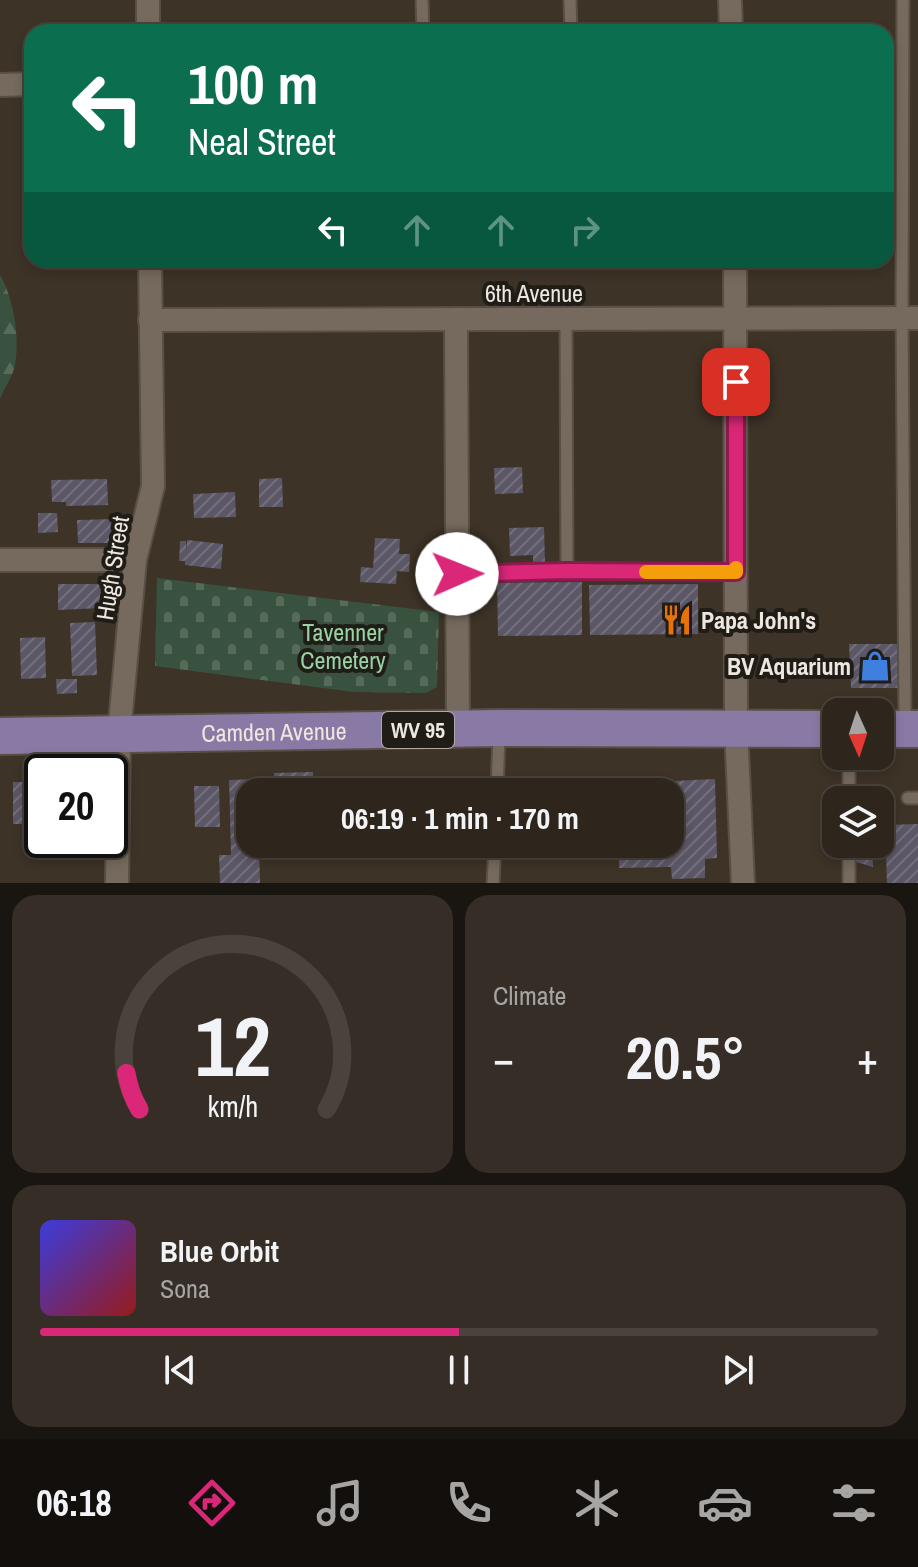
<!DOCTYPE html>
<html lang="en">
<head>
<meta charset="utf-8">
<style>
	:root { --surface:#2e261d; --page:#362e26; --text:#f1f3f6; --muted:#a7a5a4; --line:#49433b; --accent:#db2777 }
	body { margin:0; font-family:"Archivo Narrow",sans-serif; background:var(--page); color:var(--text); height:100vh; display:flex; flex-direction:column; font-size:30px; white-space:nowrap }
	* { box-sizing:border-box; margin:0 }
	p { font-size:26px; color:var(--muted) }
	.icon { flex:none; width:44px; height:44px; fill:none; stroke:currentColor; stroke-width:2; stroke-linecap:round; stroke-linejoin:round }
	.map { position:relative; height:883px; overflow:hidden }
	.drawer { display:flex; flex-direction:column; gap:12px; padding:12px; background:#191510; flex:1 }
	.drawer>* { flex:none }
	.hud { position:absolute; left:24px; top:24px; width:870px; height:244px; border-radius:24px; box-shadow:0 4px 12px #0003,0 0 0 2px var(--line); background:#0b6e4f; color:#fff; overflow:hidden }
	.needle { width:52px; rotate:177deg }
	.tools { position:absolute; left:822px; top:698px; display:grid; gap:16px }
	.tools a { display:grid; place-items:center; width:72px; height:72px; border-radius:16px; background:var(--surface); box-shadow:0 4px 12px #0003,0 0 0 2px var(--line); font-size:40px }
	.speed { position:absolute; left:24px; top:754px; display:flex; gap:16px; font-size:40px; font-weight:700; text-align:center }
	.speed>* { display:grid; place-content:center; width:104px; height:104px; border-radius:50%; background:var(--surface); box-shadow:0 4px 12px #0003,0 0 0 2px var(--line); line-height:1 }
	.speed .limit { border:4px solid #111; border-radius:12px; background:#fff; color:#111 }
	.pin { position:absolute; display:grid; place-items:center; width:68px; height:68px; color:#fff; margin:-34px; border-radius:16px; box-shadow:0 4px 12px #0006 }
	.me { position:absolute; width:88px; margin:-44px; rotate:89deg; stroke-linejoin:round; filter:drop-shadow(0 0 6px #0008) }
	.turn { display:flex; align-items:center; gap:28px; height:168px; padding:0 32px; font-size:36px }
	.turn .icon { width:104px; height:104px; stroke-width:2.5 }
	.turn b { display:block; font-size:56px; line-height:68px }
	.lanes { display:flex; align-items:center; height:76px; padding:0 32px; background:#0003; justify-content:center; gap:40px; direction:ltr }
	.lanes .off { opacity:.35 }
	.big { font-size:60px; font-weight:700; line-height:1.1 }
	.drawer .widget { flex:1; display:flex; flex-direction:column; justify-content:center; gap:12px; min-width:0; padding:0 28px; border-radius:24px; background:var(--page) }
	.drawer .dial { align-items:center; gap:0 }
	.dial svg { height:208px; overflow:visible; fill:none; stroke:var(--line); stroke-width:7; stroke-linecap:round; text-anchor:middle }
	.dial text { fill:var(--text); stroke:none }
	.song { display:flex; align-items:center; gap:24px }
	.cover { width:96px; height:96px; border-radius:12px; background:linear-gradient(135deg,hsl(240 70% 55%),hsl(0 70% 35%)) }
	.played { height:8px; border-radius:4px; background:linear-gradient(90deg,var(--accent) 50%,var(--line) 50%) }
	.keys { display:flex; justify-content:space-around; direction:ltr }
	.heat { display:flex; justify-content:space-between; align-items:center; font-size:44px; direction:ltr }
	.drawer .tiles { flex:1; display:grid; gap:12px; grid-template-columns:1fr 1fr }
	.widget:last-child { grid-column:span 2 }
	.trip { position:absolute; left:236px; top:778px; width:448px; height:80px; border-radius:24px; background:var(--surface); box-shadow:0 4px 12px #0003,0 0 0 2px var(--line); font-weight:700; line-height:80px; text-align:center }
	.menu { display:flex; height:128px; justify-content:space-around; align-items:center; background:#120f0c; color:var(--muted) }
	.menu .icon { width:56px; height:56px }
	.menu .current { color:var(--accent) }
	.menu b { font-size:36px; color:var(--text) }
	.map>svg:first-child { display:block }
	.forest { fill:url(#forest-firs) }
	.cemetery { fill:url(#cemetery-stones) }
	.building { fill:url(#building-hatch) }
	.lines { fill:none; stroke-linecap:round; stroke-linejoin:round }
	.lane-casing { stroke:#594f46; stroke-width:15 }
	.street-casing { stroke:#594f46; stroke-width:26 }
	.primary-casing { stroke:#594f46; stroke-width:40 }
	.lane { stroke:#756a5d; stroke-width:11 }
	.street { stroke:#756a5d; stroke-width:22 }
	.primary { stroke:#8979a5; stroke-width:36 }
	.route-casing { stroke:#8e194d; stroke-width:20 }
	.route { stroke:#db2777; stroke-width:14 }
	.slow { stroke:#f59e0b; stroke-width:14 }
	.labels { text-anchor:middle; dominant-baseline:central; stroke-width:8; stroke-linejoin:round; paint-order:stroke }
	.shield { fill:#201c16; stroke:#b0aaa3; stroke-width:2 }
	.shield-label { font-size:22px; font-weight:bold; fill:#eee7e0 }
	.street-label { font-size:24px; fill:#eee7e0; stroke:#201c16 }
	.poi-label { font-size:24px; font-weight:bold; fill:#eee7e0; stroke:#201c16; text-anchor:start }
	.park-label { font-size:24px; fill:#98d3a6; stroke:#201c16 }
</style>
</head>
<body>
<div class="map">
<svg width="918" height="883" viewBox="0 0 918 883">
	<defs>
		<pattern id="forest-firs" width="22" height="20" patternUnits="userSpaceOnUse" patternTransform="scale(2)"><rect width="22" height="20" fill="#39523f"/><path d="M5 1l3.5 6h-7zM16 11l3.5 6h-7z" fill="#566b5a"/></pattern>
		<pattern id="cemetery-stones" width="16" height="16" patternUnits="userSpaceOnUse" patternTransform="scale(2)"><rect width="16" height="16" fill="#39523f"/><path d="M2 7V4a2 2 0 0 1 4 0v3zM10 15v-3a2 2 0 0 1 4 0v3z" fill="#566b5a"/></pattern>
		<pattern id="building-hatch" width="6" height="6" patternUnits="userSpaceOnUse" patternTransform="scale(2)"><rect width="6" height="6" fill="#5c5766"/><path d="M-1 1l2-2M0 6l6-6M5 7l2-2" fill="none" stroke="#746f7c"/></pattern>
	</defs>
	<rect width="100%" height="100%" fill="#3d3327"/>
	<!-- forest -->
	<path class="forest" d="M0 275C14 298 21 343 14 369 11 379 4 389 0 399Z"/>
	<!-- cemetery -->
	<path class="cemetery" d="M157 578 439 612 437 687 426 693 354 692 155 666Z"/>
	<!-- building -->
	<g class="building">
		<path d="M522 467 523 493 495 494 494 468Z"/>
		<path d="M282 478 283 507H259V479Z"/>
		<path d="M107 479 108 505 66 506V502H52L51 480Z"/>
		<path d="M235 492 236 517 194 518 193 494Z"/>
		<path d="M38 513H57L58 532 38 533Z"/>
		<path d="M116 519 117 543H78L77 520Z"/>
		<path d="M544 527 545 562H533V555L510 556 509 528Z"/>
		<path d="M375 538 400 539 399 554H410L409 572 397 571 396 584 360 582 361 567 373 568Z"/>
		<path d="M187 540 223 544 221 569 185 565V561H179L180 541H186V552Z"/>
		<path d="M582 582V635L498 636 497 583Z"/>
		<path d="M58 584H103V608L58 610Z"/>
		<path d="M698 584V634L590 635 589 585Z"/>
		<path d="M95 622 97 675 72 676 70 623Z"/>
		<path d="M45 637 46 678 21 679 20 638Z"/>
		<path d="M849 644H900L901 688H851Z"/>
		<path d="M56 679H77V693L57 694Z"/>
		<path d="M313 772V792H275L274 773Z"/>
		<path d="M258 779V792H250V844H259L260 883H220L219 855H231L229 780Z"/>
		<path d="M715 779 717 858 705 859V878L672 879 671 867 619 868V844L670 845V825L675 824 674 781Z"/>
		<rect x="13" y="782" width="29" height="42"/>
		<path d="M394 785V792H372V786Z"/>
		<path d="M535 785V792H509V786Z"/>
		<path d="M194 786H219L220 827H195Z"/>
		<path d="M357 788V792H321L320 789Z"/>
		<path d="M918 824V883H887L885 825Z"/>
		<path d="M828 827 836 829V844H872L873 867 829 854Z"/>
		<rect x="334" y="844" width="24" height="11"/>
	</g>
	<g class="lines">
		<!-- lane casing -->
		<g class="lane-casing">
			<g id="lane">
				<path d="M422 0 423 32"/>
				<path d="M570 0 571 32"/>
				<path d="M903 0 902 317 905 723"/>
				<path d="M566 319 567 571"/>
				<path d="M457 574 567 571 736 572"/>
				<path d="M849 756V800"/>
				<path d="M497 792 499 733"/>
				<path d="M908 798H918"/>
				<path d="M493 883 495 844"/>
				<path d="M849 883V860"/>
			</g>
		</g>
		<!-- street casing -->
		<g class="street-casing">
			<g id="street">
				<path d="M148 0V32"/>
				<path d="M730 0 731 32"/>
				<path d="M0 85 32 84"/>
				<path d="M735 260 736 728 743 883"/>
				<path d="M456 319 458 729"/>
				<path d="M150 320 918 318"/>
				<path d="M0 560H135"/>
				<path d="M117 883 119 734 135 560 153 486 150 260"/>
			</g>
		</g>
		<!-- primary casing -->
		<g class="primary-casing">
			<g id="primary">
				<path d="M880 729H918"/>
				<path id="s1" d="M0 736 500 728 836 729"/>
			</g>
		</g>
		<!-- lane -->
		<use href="#lane" class="lane"/>
		<!-- street -->
		<use href="#street" class="street"/>
		<!-- primary -->
		<use href="#primary" class="primary"/>
	</g>
	<g class="lines">
		<!-- route casing -->
		<g class="route-casing">
			<path id="route" d="M457 574 567 571 736 572V382"/>
		</g>
		<!-- route -->
		<use href="#route" class="route"/>
		<!-- slow -->
		<path class="slow" d="M646 572H736V568"/>
	</g>
	<!-- icons -->
	<defs>
		<g id="restaurant-bare" transform="scale(2.4)"><path d="M-5-6h1v4h1v-4h1v4h1v-4h1v5L-1.5 .5V6h-2V.5L-5-1ZM5-6V6H3V1.5H1.5Q1.5-4 5-6Z" fill="#e8710a" stroke="#201c16" stroke-width="2.5" paint-order="stroke"/></g>
		<g id="shop-bare" transform="scale(2.4)"><path d="M-5-2.5h2.3a2.7 3.5 0 0 1 5.4 0H5L5.5 6h-11ZM-1.5-2.5h3a1.5 2.3 0 0 0-3 0Z" fill="#3f7fe0" stroke="#201c16" stroke-width="2.5" paint-order="stroke"/></g>
	</defs>
	<g fill-rule="evenodd">
		<use href="#restaurant-bare" x="677" y="620"/>
		<use href="#shop-bare" x="875" y="666"/>
	</g>
	<g class="labels">
		<!-- shield labels -->
		<rect class="shield" x="382" y="712" width="72" height="36" rx="6"/>
		<g class="shield-label">
			<text x="418" y="730">WV 95</text>
		</g>
		<!-- street labels -->
		<g class="street-label">
			<text x="534" y="293">6th Avenue</text>
			<text transform="translate(112 568) rotate(-81)">Hugh Street</text>
			<text stroke="none"><textPath href="#s1" startOffset="274">Camden Avenue</textPath></text>
		</g>
		<!-- poi labels -->
		<g class="poi-label">
			<text x="701" y="620">Papa John's</text>
			<text x="851" y="666" text-anchor="end">BV Aquarium</text>
		</g>
		<!-- park labels -->
		<g class="park-label">
			<text x="343" y="632">Tavenner<tspan x="343" dy="28">Cemetery</tspan></text>
		</g>
	</g>
</svg>
<div class="tools">
<a><svg class="needle" viewBox="-14 -14 28 28"><path d="M0-13l5 13h-10z" fill="#e53935"/><path d="M0 13l5-13h-10z" fill="#a7a5a4"/></svg></a>
<a><svg class="icon" aria-label="layers" viewBox="0 0 24 24"><path d="M12 4l9 5-9 5-9-5zM3 14l9 5 9-5"/></svg></a>
</div>
<div class="speed"><div class="limit">20</div></div>
<div class="pin" style="left:736px;top:382px;background:#d93025"><svg class="icon" aria-label="arrive" viewBox="0 0 24 24"><path d="M6 21V4h12l-3 4 3 4H6"/></svg></div>
<svg class="me" style="left:457px;top:574px" viewBox="-20 -20 40 40"><circle r="19" fill="#fff"/><path d="M0-13L10 11 0 6-10 11z" fill="#db2777"/></svg>
<div class="trip">06:19 · 1 min · 170 m</div>
<div class="hud">
<div class="turn"><svg class="icon" aria-label="left" viewBox="0 0 24 24"><path d="M17 20v-9H6M10 6l-5 5 5 5"/></svg><div><b>100 m</b>Neal Street</div></div>
<div class="lanes"><svg class="icon" aria-label="left" viewBox="0 0 24 24"><path d="M17 20v-9H6M10 6l-5 5 5 5"/></svg><svg class="icon off" aria-label="ahead" viewBox="0 0 24 24"><path d="M12 20V5M6 11l6-6 6 6"/></svg><svg class="icon off" aria-label="ahead" viewBox="0 0 24 24"><path d="M12 20V5M6 11l6-6 6 6"/></svg><svg class="icon off" aria-label="right" viewBox="0 0 24 24"><path d="M7 20v-9h11M14 6l5 5-5 5"/></svg></div>
</div>
</div>
<section class="drawer">
<div class="tiles">
<div class="widget dial"><svg viewBox="0 0 100 80">
<path d="M14 69A42 42 0 1 1 86 69"/>
<path d="M14 69A42 42 0 0 1 9 55" stroke="#db2777"/>
<text x="50" y="56" font-size="32" font-weight="700">12</text>
<text x="50" y="72" font-size="11">km/h</text>
</svg></div>
<div class="widget"><p>Climate</p>
<div class="heat"><a>−</a><b class="big">20.5°</b><a>+</a></div>
</div>
<div class="widget">
<div class="song"><i class="cover"></i><div><b>Blue Orbit</b><p>Sona</p></div></div>
<div class="played"></div>
<div class="keys"><svg class="icon" aria-label="previous" viewBox="0 0 24 24"><path d="M18 5L8 12l10 7zM5 5v14"/></svg><svg class="icon" aria-label="pause" viewBox="0 0 24 24"><path d="M8 5v14M16 5v14"/></svg><svg class="icon" aria-label="next" viewBox="0 0 24 24"><path d="M6 5l10 7-10 7zM19 5v14"/></svg></div>
</div>
</div>
</section>
<nav class="menu">
<b>06:18</b>
<svg class="icon current" aria-label="directions" viewBox="0 0 24 24"><path d="M12 3l9 9-9 9-9-9zM9 14v-3h6M13 9l2 2-2 2"/></svg>
<svg class="icon" aria-label="music" viewBox="0 0 24 24"><path d="M9 18V5l10-2v13"/><circle cx="6" cy="18" r="3"/><circle cx="16" cy="16" r="3"/></svg>
<svg class="icon" aria-label="phone" viewBox="0 0 24 24"><path d="M5 4h4l2 5-3 2q2 4 5 5l2-3 5 2v4C11 20 4 13 5 4z"/></svg>
<svg class="icon" aria-label="climate" viewBox="0 0 24 24"><path d="M12 3v18M4 7l16 10M4 17L20 7"/></svg>
<svg class="icon" aria-label="car" viewBox="0 0 24 24"><path d="M5 17H2v-5l4-1 3-4h7l3 4 3 1v5h-3M9 17h6M6 11h13"/><circle cx="7" cy="17" r="2"/><circle cx="17" cy="17" r="2"/></svg>
<svg class="icon" aria-label="filters" viewBox="0 0 24 24"><path d="M4 7h16M4 17h16"/><circle cx="9" cy="7" r="2"/><circle cx="15" cy="17" r="2"/></svg>
</nav>
</body>
</html>
